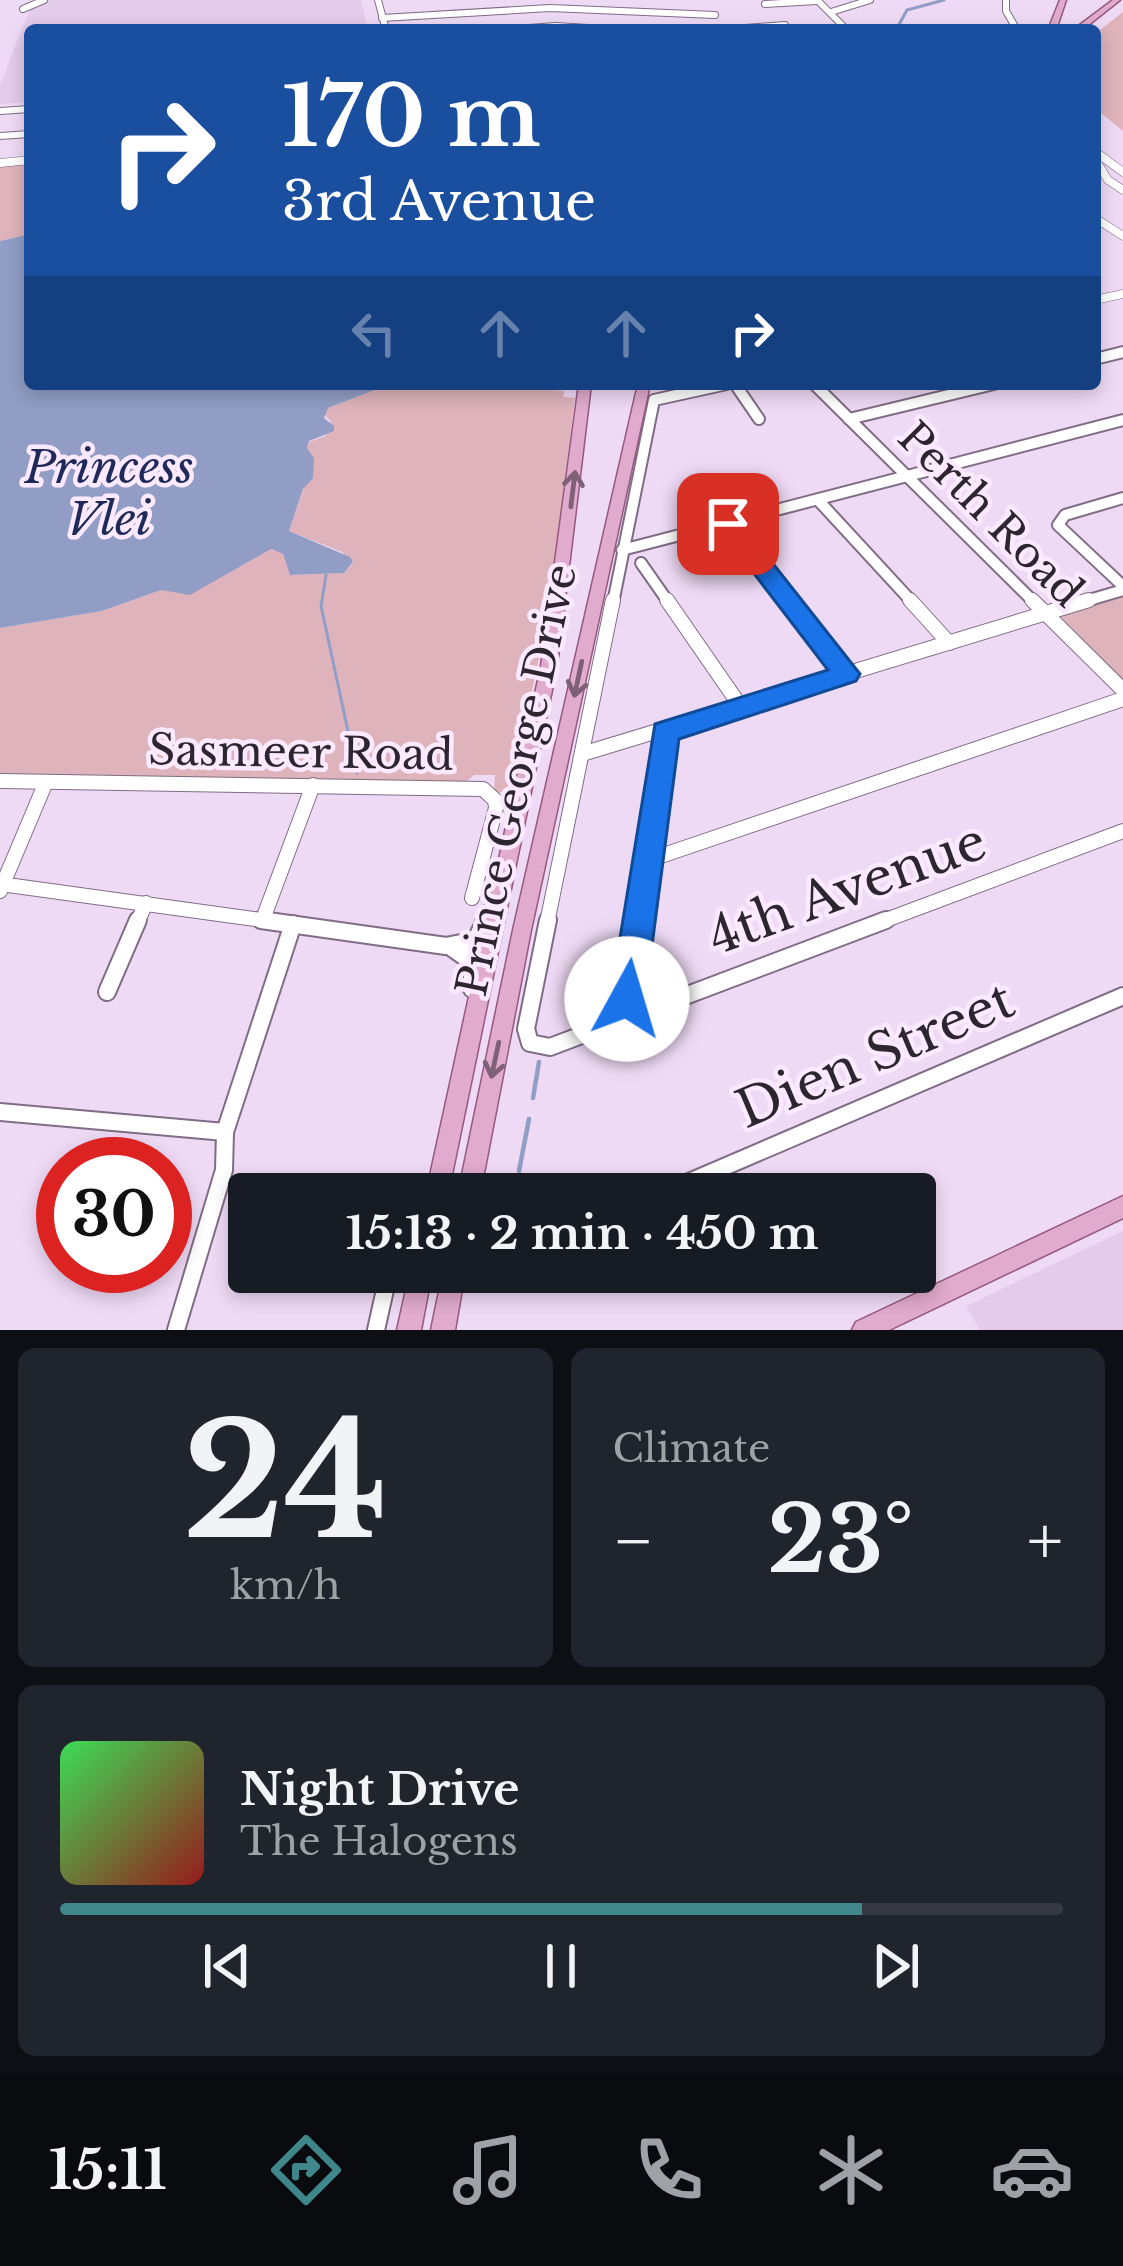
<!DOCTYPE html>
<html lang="en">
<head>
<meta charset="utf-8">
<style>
	:root { --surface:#171b24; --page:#20242c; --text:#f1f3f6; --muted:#9ea1a6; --line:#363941; --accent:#3f878b }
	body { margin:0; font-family:"Libre Baskerville",serif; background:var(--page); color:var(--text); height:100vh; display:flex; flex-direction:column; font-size:45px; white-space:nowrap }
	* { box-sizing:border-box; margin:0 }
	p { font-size:39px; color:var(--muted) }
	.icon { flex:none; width:66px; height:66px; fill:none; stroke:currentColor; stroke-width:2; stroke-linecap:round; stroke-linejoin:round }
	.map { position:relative; height:1330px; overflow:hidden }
	.panel { display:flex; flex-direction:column; gap:18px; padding:18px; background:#0d0f14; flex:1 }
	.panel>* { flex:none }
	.hud { position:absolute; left:24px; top:24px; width:1077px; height:366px; border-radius:12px; box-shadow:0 6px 18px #0003; background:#1a4fa0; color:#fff; overflow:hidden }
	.speed { position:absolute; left:36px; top:1137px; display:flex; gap:24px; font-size:60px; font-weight:700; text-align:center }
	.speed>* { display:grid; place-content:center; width:156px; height:156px; border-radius:50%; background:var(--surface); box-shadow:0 6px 18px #0003; line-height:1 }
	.speed .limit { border:18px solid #d22; background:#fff; color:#111 }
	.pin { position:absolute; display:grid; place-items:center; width:102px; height:102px; color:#fff; margin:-51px; border-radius:24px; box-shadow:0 6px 18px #0006 }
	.me { position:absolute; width:132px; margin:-66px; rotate:6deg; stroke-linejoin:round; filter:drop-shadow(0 0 9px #0008) }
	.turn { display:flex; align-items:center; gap:42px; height:252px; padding:0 60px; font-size:54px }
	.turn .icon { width:156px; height:156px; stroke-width:2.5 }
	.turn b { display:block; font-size:84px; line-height:102px }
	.lanes { display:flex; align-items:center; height:114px; padding:0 60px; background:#0003; justify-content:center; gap:60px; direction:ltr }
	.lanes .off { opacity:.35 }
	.big { font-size:90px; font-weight:800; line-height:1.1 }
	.panel .card { flex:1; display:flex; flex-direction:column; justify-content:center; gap:18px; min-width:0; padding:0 42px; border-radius:18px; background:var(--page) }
	.panel .dial { align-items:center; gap:0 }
	.dial b { font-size:156px; line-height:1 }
	.song { display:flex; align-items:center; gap:36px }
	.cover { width:144px; height:144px; border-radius:18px; background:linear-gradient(135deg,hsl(130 70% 55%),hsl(0 70% 35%)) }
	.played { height:12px; border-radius:6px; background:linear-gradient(90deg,var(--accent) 80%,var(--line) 80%) }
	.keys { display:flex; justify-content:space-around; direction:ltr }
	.heat { display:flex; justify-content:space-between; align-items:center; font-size:66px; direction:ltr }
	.panel .tiles { flex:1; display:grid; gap:18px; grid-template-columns:1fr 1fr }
	.card:last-child { grid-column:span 2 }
	.trip { position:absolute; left:228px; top:1173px; width:708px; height:120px; border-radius:12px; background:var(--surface); box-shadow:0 6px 18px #0003; font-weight:800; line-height:120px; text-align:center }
	.tab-bar { display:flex; height:192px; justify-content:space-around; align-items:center; background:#090b0e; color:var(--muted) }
	.tab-bar .icon { width:84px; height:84px }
	.tab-bar .on { color:var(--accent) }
	.tab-bar b { font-size:54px; color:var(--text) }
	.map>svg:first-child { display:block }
	.built { fill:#e3cbea }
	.green { fill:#deb3bb }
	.water { fill:#919dc5 }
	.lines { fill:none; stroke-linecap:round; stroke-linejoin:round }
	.stream-far1 { stroke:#919dc5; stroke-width:3 }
	.stream { stroke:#919dc5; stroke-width:4.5 }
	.minor-far4-casing { stroke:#806d85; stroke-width:8 }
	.minor-far3-casing { stroke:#806d85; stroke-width:9 }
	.minor-far2-casing { stroke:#806d85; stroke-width:14 }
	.minor-far1-casing { stroke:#806d85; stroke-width:16 }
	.minor-casing { stroke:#806d85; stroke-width:20 }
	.major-casing { stroke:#955880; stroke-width:3 }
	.minor-far4 { stroke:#fff; stroke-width:6 }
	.minor-far3 { stroke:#fff; stroke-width:8 }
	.minor-far2 { stroke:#fff; stroke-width:10 }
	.minor-far1 { stroke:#fff; stroke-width:14 }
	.minor { stroke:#fff; stroke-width:16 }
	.major { fill:#e1abcd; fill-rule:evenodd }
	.oneway { stroke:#7e6176 }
	.route { fill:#1a73e8; stroke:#114b97; stroke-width:3 }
	.labels { text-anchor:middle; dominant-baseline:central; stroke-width:9; stroke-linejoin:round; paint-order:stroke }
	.street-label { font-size:42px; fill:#2d252f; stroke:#fae9ff }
	.water-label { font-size:45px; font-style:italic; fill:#1f2a5b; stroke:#fae9ff }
	.near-street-label { font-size:51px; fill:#2d252f; stroke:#fae9ff }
</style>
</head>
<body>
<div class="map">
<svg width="1123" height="1330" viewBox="0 0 1123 1330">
	<rect width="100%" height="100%" fill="#efdaf5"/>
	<!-- built -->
	<g class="built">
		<path d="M50 0H361L367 27 378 30H30V102L0 104V85L29 11Z"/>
		<path d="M1123 1231V1330H980L966 1306Z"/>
	</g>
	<!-- green -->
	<g class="green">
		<path d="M1123 12V131L1095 108V34Z"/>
		<path d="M30 161V234L0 241V163Z"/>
		<path d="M390 384H485L564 391 563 397 575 398 546 626 510 793 494 792 495 775H474L466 782 0 777V628L102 611 161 590 190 594 271 549 283 554 291 575 344 573 353 563 342 552 289 531 314 458 307 448 309 442 325 436 331 422 323 413 328 408Z"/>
		<path d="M1123 594V682L1060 616Z"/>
	</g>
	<!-- water -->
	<path class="water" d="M30 234V384H390L328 408 324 418 334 426V431L309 441 307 448 314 458 313 478 303 489 289 531 350 557 353 562 344 573 290 575 283 554 271 549 190 595 161 590 102 611 0 628V241Z"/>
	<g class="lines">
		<!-- stream-far1 -->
		<g class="stream-far1">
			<path d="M896 30 907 10 944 0"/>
			<path d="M326 575 321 606 357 773"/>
		</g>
		<!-- stream -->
		<g class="stream">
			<path d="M533 1098 539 1062"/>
			<path d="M519 1171 529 1119"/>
		</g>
		<!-- minor-far4 casing -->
		<g class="minor-far4-casing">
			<g id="minor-far4">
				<path d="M378 0 386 30"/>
				<path d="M817 0 847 30"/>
				<path d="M1006 0V11L1017 30"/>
				<path d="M765 4 817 1"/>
				<path d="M23 9 44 0"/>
				<path d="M831 12 870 0"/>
				<path d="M382 18 550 8 715 15"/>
				<path d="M501 30 556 26 621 30"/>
				<path d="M720 30 785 25"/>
				<path d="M0 111 30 109"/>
				<path d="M0 136 30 134"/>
				<path d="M1095 150 1100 156"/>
			</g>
		</g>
		<!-- minor-far3 casing -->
		<g class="minor-far3-casing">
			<g id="minor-far3">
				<path d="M1097 153 1123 172"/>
				<path d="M1095 159 1108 180 1123 190"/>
				<path d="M0 163 30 160"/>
				<path d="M1095 218 1123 236"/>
				<path d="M1095 300 1123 294"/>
			</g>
		</g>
		<!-- minor-far2 casing -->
		<g class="minor-far2-casing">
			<g id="minor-far2">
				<path d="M1095 359 1123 352"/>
				<path d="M735 384 759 419"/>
				<path d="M814 384 1035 603"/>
				<path d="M849 419 994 384"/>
				<path d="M1123 498 1065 515 1058 525 1123 586"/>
				<path d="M818 500 913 603"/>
				<path d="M728 524 791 603"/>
				<path d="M622 550 1123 420"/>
				<path d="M641 563 669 603"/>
				<path d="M613 603 654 400 727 384"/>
				<path d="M1079 603 1123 590"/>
			</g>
		</g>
		<!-- minor-far1 casing -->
		<g class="minor-far1-casing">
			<g id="minor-far1">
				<path d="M667 600 741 707"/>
				<path d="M788 600 847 675"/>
				<path d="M910 600 949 643"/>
				<path d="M1032 600 1123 690"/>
				<path d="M582 754 1089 600"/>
				<path d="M0 781 483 789 495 800 496 808 472 898"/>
				<path d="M646 861 1123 699"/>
				<path d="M0 884 283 923"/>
				<path d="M0 891 46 782"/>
				<path d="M263 919 313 785"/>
				<path d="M137 923 146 903"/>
				<path d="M483 923 489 910"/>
				<path d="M547 923 613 600"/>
				<path d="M636 923 665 732"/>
				<path d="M878 923 1123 831"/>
			</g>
		</g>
		<!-- minor casing -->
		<g class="minor-casing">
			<g id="minor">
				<path d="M261 920 446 946 476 940 485 920"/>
				<path d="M548 920 526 1029 530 1043 550 1047 886 920"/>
				<path d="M452 948 472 962V989"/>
				<path d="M107 992 138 920"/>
				<path d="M631 1014 627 987 637 920"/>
				<path d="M0 1112 225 1132"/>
				<path d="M661 1194 1123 996"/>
				<path d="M176 1330 224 1170 225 1132 293 924"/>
				<path d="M376 1330 389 1272"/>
			</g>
		</g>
		<!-- major casing -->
		<g class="major-casing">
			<g id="major">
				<path d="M1060 0H1066L1056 30H1048Z"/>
				<path d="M1113 0H1120L1082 30H1073Z"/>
				<path d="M579 384H591L557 666 448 1194H426L541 666Z"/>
				<path d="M638 384H650L531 930 480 1194H458L513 930Z"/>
				<path d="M1123 1196V1218L889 1330H852L856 1322Z"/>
				<path d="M410 1272H432L421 1330H397Z"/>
				<path d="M443 1272H465L455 1330H431Z"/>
			</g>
		</g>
		<!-- minor-far4 -->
		<use href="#minor-far4" class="minor-far4"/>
		<!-- minor-far3 -->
		<use href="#minor-far3" class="minor-far3"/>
		<!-- minor-far2 -->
		<use href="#minor-far2" class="minor-far2"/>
		<!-- minor-far1 -->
		<use href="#minor-far1" class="minor-far1"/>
		<!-- minor -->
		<use href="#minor" class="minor"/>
		<!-- major -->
		<use href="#major" class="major"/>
	</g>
	<!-- one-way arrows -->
	<defs><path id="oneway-shaft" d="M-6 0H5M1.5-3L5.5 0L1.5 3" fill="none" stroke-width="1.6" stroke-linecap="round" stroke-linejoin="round" transform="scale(3)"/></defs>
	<g class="oneway">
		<use href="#oneway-shaft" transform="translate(573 489) rotate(-83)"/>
		<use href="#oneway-shaft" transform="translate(578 679) rotate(102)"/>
		<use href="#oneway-shaft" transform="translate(495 1060) rotate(102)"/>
	</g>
	<!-- route -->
	<path class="route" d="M728 516 737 518 860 674 856 681 679 739 645 999 640 1010 627 1015 615 1010 610 999 655 724 828 670 716 524Z"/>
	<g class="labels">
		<!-- street labels -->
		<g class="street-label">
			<text transform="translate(991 514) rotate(45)">Perth Road</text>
			<text transform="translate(301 752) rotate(1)">Sasmeer Road</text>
			<text transform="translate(516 780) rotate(-78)">Prince George Drive</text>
		</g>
		<!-- water labels -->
		<g class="water-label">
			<text x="109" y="467">Princess<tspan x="109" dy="52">Vlei</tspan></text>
		</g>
		<!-- near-street labels -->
		<g class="near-street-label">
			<text transform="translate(847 889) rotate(-20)">4th Avenue</text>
			<text transform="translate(875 1055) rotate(-23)">Dien Street</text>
		</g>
	</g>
</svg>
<div class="speed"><div class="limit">30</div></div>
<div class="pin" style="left:728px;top:524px;background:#d93025"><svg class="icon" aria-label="arrive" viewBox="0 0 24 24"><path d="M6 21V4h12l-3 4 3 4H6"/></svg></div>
<svg class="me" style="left:627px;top:999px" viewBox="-20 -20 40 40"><circle r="19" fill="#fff"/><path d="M0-13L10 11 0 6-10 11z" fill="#1a73e8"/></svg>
<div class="trip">15:13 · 2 min · 450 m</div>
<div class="hud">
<div class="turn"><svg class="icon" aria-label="right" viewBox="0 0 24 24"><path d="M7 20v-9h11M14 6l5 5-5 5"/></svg><div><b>170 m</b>3rd Avenue</div></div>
<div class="lanes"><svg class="icon off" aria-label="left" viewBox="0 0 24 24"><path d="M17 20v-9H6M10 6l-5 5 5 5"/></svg><svg class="icon off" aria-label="ahead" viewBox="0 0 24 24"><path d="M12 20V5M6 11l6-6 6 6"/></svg><svg class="icon off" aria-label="ahead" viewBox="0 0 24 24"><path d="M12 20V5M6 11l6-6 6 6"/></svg><svg class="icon" aria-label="right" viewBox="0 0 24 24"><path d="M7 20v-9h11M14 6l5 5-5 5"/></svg></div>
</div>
</div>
<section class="panel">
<div class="tiles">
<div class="card dial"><b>24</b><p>km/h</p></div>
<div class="card"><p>Climate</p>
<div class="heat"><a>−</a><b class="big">23°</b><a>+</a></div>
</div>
<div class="card">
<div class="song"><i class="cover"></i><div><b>Night Drive</b><p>The Halogens</p></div></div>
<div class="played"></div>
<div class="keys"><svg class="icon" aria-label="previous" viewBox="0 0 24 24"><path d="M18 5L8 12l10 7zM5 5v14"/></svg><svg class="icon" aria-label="pause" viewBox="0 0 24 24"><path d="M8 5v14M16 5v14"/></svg><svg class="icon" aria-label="next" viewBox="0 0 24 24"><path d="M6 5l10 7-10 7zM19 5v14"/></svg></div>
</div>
</div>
</section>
<nav class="tab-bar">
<b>15:11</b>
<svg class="icon on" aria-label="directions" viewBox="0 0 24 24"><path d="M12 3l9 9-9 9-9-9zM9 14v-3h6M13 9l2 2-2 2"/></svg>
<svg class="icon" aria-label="music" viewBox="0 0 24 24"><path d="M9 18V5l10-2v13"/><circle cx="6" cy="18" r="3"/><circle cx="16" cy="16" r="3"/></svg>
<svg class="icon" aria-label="phone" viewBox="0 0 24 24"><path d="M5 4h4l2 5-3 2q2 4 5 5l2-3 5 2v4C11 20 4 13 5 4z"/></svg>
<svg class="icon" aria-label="climate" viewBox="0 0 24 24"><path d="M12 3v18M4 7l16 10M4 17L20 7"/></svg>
<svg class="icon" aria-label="car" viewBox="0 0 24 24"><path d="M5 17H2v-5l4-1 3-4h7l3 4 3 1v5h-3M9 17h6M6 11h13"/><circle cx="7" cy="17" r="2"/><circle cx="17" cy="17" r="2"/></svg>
</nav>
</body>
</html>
